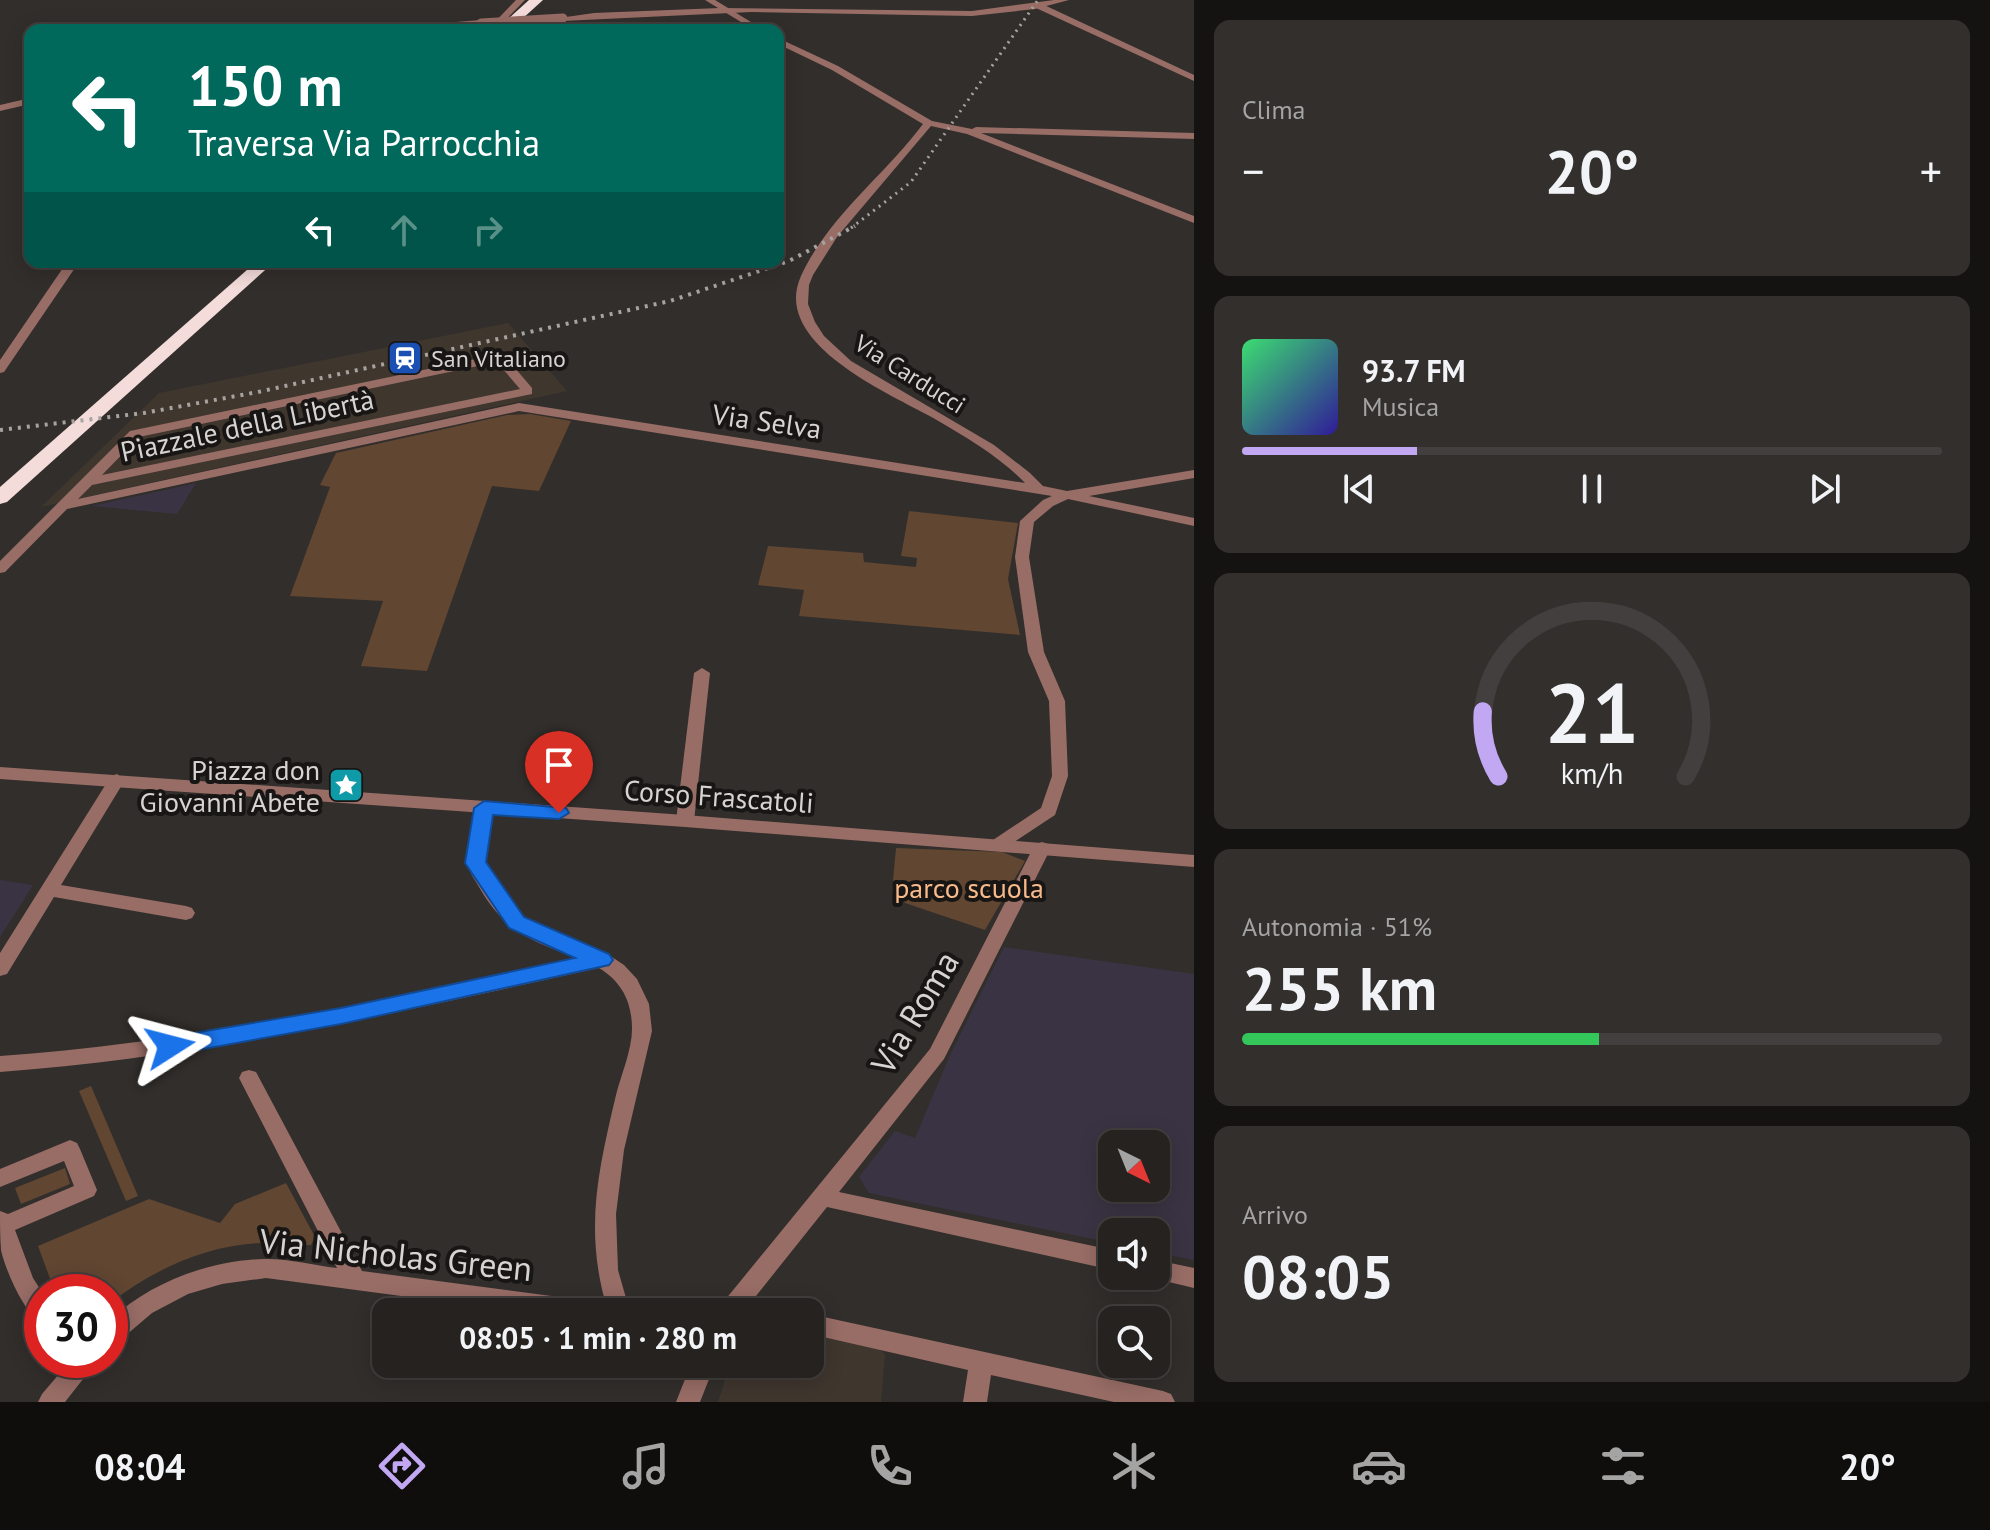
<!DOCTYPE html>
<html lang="it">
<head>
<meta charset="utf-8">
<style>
	:root { --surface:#262220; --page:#322f2d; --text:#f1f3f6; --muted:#a4a4a5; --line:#423f3e; --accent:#c2a7f2 }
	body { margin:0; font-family:"PT Sans",sans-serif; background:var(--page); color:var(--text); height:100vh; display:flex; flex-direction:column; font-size:30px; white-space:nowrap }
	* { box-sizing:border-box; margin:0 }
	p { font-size:26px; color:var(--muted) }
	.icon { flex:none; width:44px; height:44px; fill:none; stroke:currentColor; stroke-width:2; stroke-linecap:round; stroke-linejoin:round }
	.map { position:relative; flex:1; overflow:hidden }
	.side { display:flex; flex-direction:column; gap:20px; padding:20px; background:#151312; width:796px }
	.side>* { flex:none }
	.banner { position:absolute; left:24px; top:24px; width:760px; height:244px; border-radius:16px; box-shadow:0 4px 20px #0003,0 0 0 2px var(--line); background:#00695c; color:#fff; overflow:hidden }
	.needle { width:52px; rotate:137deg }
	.fabs { position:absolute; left:1098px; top:1130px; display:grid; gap:16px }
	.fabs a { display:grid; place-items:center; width:72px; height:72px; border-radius:16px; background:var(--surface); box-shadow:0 4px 20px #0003,0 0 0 2px var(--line); font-size:40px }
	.speed { position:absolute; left:24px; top:1274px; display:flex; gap:16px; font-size:40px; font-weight:700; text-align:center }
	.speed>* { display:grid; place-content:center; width:104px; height:104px; border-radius:50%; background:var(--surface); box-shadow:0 4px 20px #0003,0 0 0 2px var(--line); line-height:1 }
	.speed .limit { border:12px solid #d22; background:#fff; color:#111 }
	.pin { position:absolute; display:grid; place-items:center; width:68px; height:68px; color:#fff; margin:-82px -34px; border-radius:50% 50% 50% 0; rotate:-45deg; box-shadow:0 0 8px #0007 }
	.pin .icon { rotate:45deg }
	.me { position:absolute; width:88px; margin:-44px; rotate:81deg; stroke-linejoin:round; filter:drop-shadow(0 0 6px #0008) }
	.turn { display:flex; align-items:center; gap:28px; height:168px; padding:0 32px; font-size:36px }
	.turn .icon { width:104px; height:104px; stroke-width:2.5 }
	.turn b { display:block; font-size:56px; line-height:68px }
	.lanes { display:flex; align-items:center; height:76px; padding:0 32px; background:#0003; justify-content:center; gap:40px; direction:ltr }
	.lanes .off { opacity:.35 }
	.big { font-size:60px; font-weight:700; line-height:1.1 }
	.side .widget { flex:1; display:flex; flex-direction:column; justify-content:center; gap:12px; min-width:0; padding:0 28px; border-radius:16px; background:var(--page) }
	.side .dial { align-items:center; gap:0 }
	.dial svg { height:208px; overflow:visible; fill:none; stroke:var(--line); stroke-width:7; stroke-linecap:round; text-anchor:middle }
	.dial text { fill:var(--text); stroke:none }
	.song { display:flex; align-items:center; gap:24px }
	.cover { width:96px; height:96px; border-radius:12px; background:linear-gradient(135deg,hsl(140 70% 55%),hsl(250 70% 35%)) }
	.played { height:8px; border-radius:4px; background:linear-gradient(90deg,var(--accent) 25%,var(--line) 25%) }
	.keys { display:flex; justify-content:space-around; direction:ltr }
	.heat { display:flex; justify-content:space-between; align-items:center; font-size:44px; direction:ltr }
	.charge { height:12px; border-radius:6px; background:linear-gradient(90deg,#34c759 51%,var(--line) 0) }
	.trip { position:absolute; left:372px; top:1298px; width:452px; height:80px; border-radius:16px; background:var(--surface); box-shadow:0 4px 20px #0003,0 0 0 2px var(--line); font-weight:700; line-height:80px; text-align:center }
	.tabs { display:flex; height:128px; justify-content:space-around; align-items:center; background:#0f0e0d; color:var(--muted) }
	.tabs .icon { width:56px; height:56px }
	.tabs .active { color:var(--accent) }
	.tabs b { font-size:36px; color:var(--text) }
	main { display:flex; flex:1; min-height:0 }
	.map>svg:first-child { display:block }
	.industrial { fill:#3a3343; fill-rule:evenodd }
	.built { fill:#3f362e }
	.green { fill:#614632 }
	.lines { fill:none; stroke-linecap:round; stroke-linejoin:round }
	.minor { fill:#986d66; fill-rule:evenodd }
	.tertiary { fill:#986d66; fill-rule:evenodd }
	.motorway { fill:#f3dcd9; fill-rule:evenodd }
	.rail-far1 { stroke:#a7a3a1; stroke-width:3; stroke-dasharray:2 5; stroke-linecap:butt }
	.rail { stroke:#a7a3a1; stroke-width:4; stroke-dasharray:3 6; stroke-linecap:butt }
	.tertiary-bridge { stroke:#986d66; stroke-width:9 }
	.route { fill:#1a73e8; stroke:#114b97; stroke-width:2 }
	.labels { text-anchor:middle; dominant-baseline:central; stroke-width:8; stroke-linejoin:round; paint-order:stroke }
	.far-poi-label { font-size:24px; fill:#d6d3d1; stroke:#181615; text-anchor:start }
	.far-street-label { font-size:24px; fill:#d6d3d1; stroke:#181615 }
	.street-label { font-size:28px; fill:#d6d3d1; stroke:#181615 }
	.poi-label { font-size:28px; fill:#d6d3d1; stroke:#181615; text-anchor:end }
	.park-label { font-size:28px; fill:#f8ba8a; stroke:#181615 }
	.near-street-label { font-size:34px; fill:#d6d3d1; stroke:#181615 }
</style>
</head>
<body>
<main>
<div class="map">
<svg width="1194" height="1402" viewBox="0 0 1194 1402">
	<rect width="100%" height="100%" fill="#322e2b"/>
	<!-- industrial -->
	<g class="industrial">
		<path d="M196 483 177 514 91 506 174 488Z"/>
		<path d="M0 880 33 885 0 937Z"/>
		<path d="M1004 947 1194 974V1260L1156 1253V1232H1112V1243L869 1193 859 1177 895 1131 915 1138 950 1055ZM1112 1144H1156V1188H1112Z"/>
	</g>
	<!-- built -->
	<g class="built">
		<path d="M508 323 567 391 41 507 159 393Z"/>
		<path d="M810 1331 875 1345 885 1354 881 1402H718L730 1364H810Z"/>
	</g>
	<!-- green -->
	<g class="green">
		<path d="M530 414 571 421 539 491 492 486 427 671 361 666 383 601 290 596 330 487 320 485 336 453 507 415Z"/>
		<path d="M909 511 1018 523 1008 579 1020 635 799 616 804 590 758 585 768 546 863 553 864 562 916 567 917 558 901 556Z"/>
		<path d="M896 848 1002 852 1025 861 985 930 905 903 892 891Z"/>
		<path d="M91 1086 138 1196 126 1201 79 1091Z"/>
		<path d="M65 1168 70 1184 21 1204 15 1188Z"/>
		<path d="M286 1183 315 1237 311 1245C295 1247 278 1242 261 1243 206 1245 153 1270 110 1303V1292H55L38 1246 149 1199 220 1223 235 1204Z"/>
	</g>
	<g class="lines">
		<!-- minor -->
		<g class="minor">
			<path d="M516 0H525L496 30H487Z"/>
			<path d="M705 0H715L764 30H754Z"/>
			<path d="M1036 4H1042L1194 75V81L1036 8Z"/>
			<path d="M778 38 838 66 932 121 972 129 976 127 1194 133V139L981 133 1194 216V223L967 134 931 126 837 237 813 275 809 285 808 304 815 322 824 336 851 361 994 445 1030 473 1043 486 1067 491 1194 470V478L1089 496 1194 518V526L1068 499 1053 506 1034 522 1029 557 1044 652 1065 701 1068 776 1055 815 1005 848H993L990 844 993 840 1041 808 1052 776 1049 701 1028 652 1015 557 1020 521 1043 500 1052 496 519 411 67 509 5 572 0 573V561L130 431 500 354 504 355 532 388V394L92 485 78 499 519 403 1025 483C1000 457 966 437 935 419 891 394 770 344 801 276 828 217 885 175 923 124L832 70 778 44ZM497 362 520 389 102 475 139 437Z"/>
			<path d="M67 262H79L4 372 0 373V360Z"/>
			<path d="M702 668 710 673 694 821 691 825H679L676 821 694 673Z"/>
			<path d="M117 774 125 780 61 885 186 906 192 908 195 913 192 918 186 920 54 897 7 974 0 976V953L111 776Z"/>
			<path d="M484 802 493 808 485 863 508 902 530 922 549 933 609 955 624 965 637 979 649 1004 652 1031 624 1150 616 1214 618 1270 630 1312H522L266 1278 222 1284 188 1294 152 1313 118 1342 110 1345V1320C151 1282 208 1261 263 1259 287 1258 313 1265 337 1268L239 1078 242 1072 249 1070 256 1072 362 1271 597 1302 607 1308C584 1231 598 1171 616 1095 621 1075 632 1050 632 1029 632 1002 622 982 599 968 400 1012 203 1057 0 1072V1056C196 1042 386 1000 578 958 532 942 504 931 479 887 475 880 469 872 468 864 465 851 473 822 475 808Z"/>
			<path d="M1042 842 1048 844 1051 848 944 1059 839 1192 1112 1250V1270L827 1207 752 1301 764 1305 767 1312H719L725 1300 930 1049 1033 848 1036 844Z"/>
			<path d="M70 1140 77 1143 80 1149 97 1190 94 1196 15 1230 33 1278 42 1292V1322C25 1316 5 1269 1 1250 0 1238 0 1223 0 1211L8 1214 74 1186 64 1161 0 1187V1169Z"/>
			<path d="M1156 1260 1194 1268V1288L1148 1277 1156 1276Z"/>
			<path d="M810 1314 1163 1391 1171 1394 1175 1402H1114L991 1375 987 1402H963L968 1370 810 1334Z"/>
			<path d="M71 1360H98L65 1402H38L42 1394Z"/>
			<path d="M691 1364H715L700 1402H676Z"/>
		</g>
		<!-- tertiary -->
		<g class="tertiary">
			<path d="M1054 0H1069L1035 9 972 16 751 12 563 21 559 18 594 13 720 8 972 11Z"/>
			<path d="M481 20 485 23 484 25 389 30 393 27Z"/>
			<path d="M30 98V104L0 111V105Z"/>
			<path d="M0 767 685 815 1194 855V867L685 827 0 779Z"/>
		</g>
		<!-- motorway -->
		<g class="motorway">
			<path d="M529 0H543L510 30H496Z"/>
			<path d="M256 262H274L7 502 0 504V487Z"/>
		</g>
		<!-- rail-far1 -->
		<path class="rail-far1" d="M851 228 911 182 1038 0"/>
		<!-- rail -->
		<path class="rail" d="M0 430 144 413 258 392 670 301 789 261 855 226"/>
		<!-- tertiary-bridge -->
		<path class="tertiary-bridge" d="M481 23 563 18"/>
	</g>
	<!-- route -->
	<path class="route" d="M484 801 566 808 569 813 559 819 493 815 486 862 524 917 609 954 613 960 609 965 341 1024 170 1055 162 1052 159 1046 162 1040 170 1037 341 1008 575 958 509 928 465 863 474 808Z"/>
	<!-- icons -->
	<defs>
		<g id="station-square" transform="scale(1.8)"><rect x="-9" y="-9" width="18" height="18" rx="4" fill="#1a4fb4" stroke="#181615"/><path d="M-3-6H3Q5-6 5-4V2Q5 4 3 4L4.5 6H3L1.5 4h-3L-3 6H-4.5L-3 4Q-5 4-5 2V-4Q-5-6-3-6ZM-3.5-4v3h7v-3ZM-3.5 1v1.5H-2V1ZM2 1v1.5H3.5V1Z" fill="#fff"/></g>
		<g id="sight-square" transform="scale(1.8)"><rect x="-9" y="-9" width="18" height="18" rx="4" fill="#0f9aa8" stroke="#181615"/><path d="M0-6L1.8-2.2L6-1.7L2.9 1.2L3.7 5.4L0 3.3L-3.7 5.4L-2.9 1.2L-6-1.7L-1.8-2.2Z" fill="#fff"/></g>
	</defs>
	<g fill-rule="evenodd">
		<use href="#station-square" x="405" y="358"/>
		<use href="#sight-square" x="346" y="785"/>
	</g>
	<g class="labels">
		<!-- far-poi labels -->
		<g class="far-poi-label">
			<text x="431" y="358">San Vitaliano</text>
		</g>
		<!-- far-street labels -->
		<g class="far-street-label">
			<text transform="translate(910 374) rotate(32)">Via Carducci</text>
		</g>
		<!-- street labels -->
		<g class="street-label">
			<text transform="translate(767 421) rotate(8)">Via Selva</text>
			<text transform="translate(247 425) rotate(-12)">Piazzale della Libertà</text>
			<text transform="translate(719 796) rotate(4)">Corso Frascatoli</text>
		</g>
		<!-- poi labels -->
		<g class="poi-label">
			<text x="320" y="769">Piazza don<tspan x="320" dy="32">Giovanni Abete</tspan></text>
		</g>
		<!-- park labels -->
		<g class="park-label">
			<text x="969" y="887">parco scuola</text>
		</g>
		<!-- near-street labels -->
		<g class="near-street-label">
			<text transform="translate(914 1012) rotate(-59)">Via Roma</text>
			<text transform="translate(396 1254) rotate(6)">Via Nicholas Green</text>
		</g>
	</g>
</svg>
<div class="fabs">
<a><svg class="needle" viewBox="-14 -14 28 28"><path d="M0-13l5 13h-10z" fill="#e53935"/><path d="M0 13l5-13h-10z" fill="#a4a4a5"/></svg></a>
<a><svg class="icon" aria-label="sound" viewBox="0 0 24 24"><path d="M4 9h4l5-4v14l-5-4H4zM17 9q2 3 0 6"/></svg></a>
<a><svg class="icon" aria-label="search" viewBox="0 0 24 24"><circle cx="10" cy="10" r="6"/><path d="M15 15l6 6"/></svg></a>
</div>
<div class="speed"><div class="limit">30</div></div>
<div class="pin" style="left:559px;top:813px;background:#d93025"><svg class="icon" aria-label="arrive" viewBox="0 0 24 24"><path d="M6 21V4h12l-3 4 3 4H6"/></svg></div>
<svg class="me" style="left:170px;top:1046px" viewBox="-20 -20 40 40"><path d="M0-17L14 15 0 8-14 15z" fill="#1a73e8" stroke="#fff" stroke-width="4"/></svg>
<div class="trip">08:05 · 1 min · 280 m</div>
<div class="banner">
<div class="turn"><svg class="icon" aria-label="left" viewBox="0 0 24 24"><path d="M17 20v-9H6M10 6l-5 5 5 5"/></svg><div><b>150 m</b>Traversa Via Parrocchia</div></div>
<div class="lanes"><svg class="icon" aria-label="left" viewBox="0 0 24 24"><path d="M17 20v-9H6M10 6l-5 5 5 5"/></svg><svg class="icon off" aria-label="ahead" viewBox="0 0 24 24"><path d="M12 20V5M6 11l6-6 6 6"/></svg><svg class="icon off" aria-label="right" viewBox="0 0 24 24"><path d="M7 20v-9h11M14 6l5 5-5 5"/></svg></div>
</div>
</div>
<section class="side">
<div class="widget"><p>Clima</p>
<div class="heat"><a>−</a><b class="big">20°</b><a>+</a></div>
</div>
<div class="widget">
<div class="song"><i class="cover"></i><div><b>93.7 FM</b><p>Musica</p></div></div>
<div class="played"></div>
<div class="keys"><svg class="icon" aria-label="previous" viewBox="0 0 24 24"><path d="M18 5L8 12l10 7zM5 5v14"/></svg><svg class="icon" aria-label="pause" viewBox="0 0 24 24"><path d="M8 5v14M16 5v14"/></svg><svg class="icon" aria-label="next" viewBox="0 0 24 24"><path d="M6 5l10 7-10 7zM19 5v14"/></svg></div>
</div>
<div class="widget dial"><svg viewBox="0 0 100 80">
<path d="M14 69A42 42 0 1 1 86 69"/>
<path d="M14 69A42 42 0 0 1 8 44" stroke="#c2a7f2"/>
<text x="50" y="56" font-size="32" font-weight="700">21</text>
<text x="50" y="72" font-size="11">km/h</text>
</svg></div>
<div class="widget"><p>Autonomia · 51%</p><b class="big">255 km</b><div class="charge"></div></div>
<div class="widget"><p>Arrivo</p><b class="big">08:05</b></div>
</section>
</main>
<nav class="tabs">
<b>08:04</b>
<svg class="icon active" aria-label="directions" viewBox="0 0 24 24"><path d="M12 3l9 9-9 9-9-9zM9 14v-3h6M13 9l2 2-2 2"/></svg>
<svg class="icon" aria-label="music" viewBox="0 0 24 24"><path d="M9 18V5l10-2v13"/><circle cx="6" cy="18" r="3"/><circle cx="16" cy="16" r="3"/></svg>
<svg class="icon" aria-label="phone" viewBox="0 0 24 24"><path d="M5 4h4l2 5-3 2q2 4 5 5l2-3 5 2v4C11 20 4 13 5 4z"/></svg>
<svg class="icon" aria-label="climate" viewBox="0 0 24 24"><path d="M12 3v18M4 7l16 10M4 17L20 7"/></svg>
<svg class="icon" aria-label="car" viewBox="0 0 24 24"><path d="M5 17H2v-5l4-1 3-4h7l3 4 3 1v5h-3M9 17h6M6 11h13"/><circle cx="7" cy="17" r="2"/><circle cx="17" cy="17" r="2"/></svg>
<svg class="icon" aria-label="filters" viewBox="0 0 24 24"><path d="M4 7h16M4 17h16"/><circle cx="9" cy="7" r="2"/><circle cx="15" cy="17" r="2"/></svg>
<b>20°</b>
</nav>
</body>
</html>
